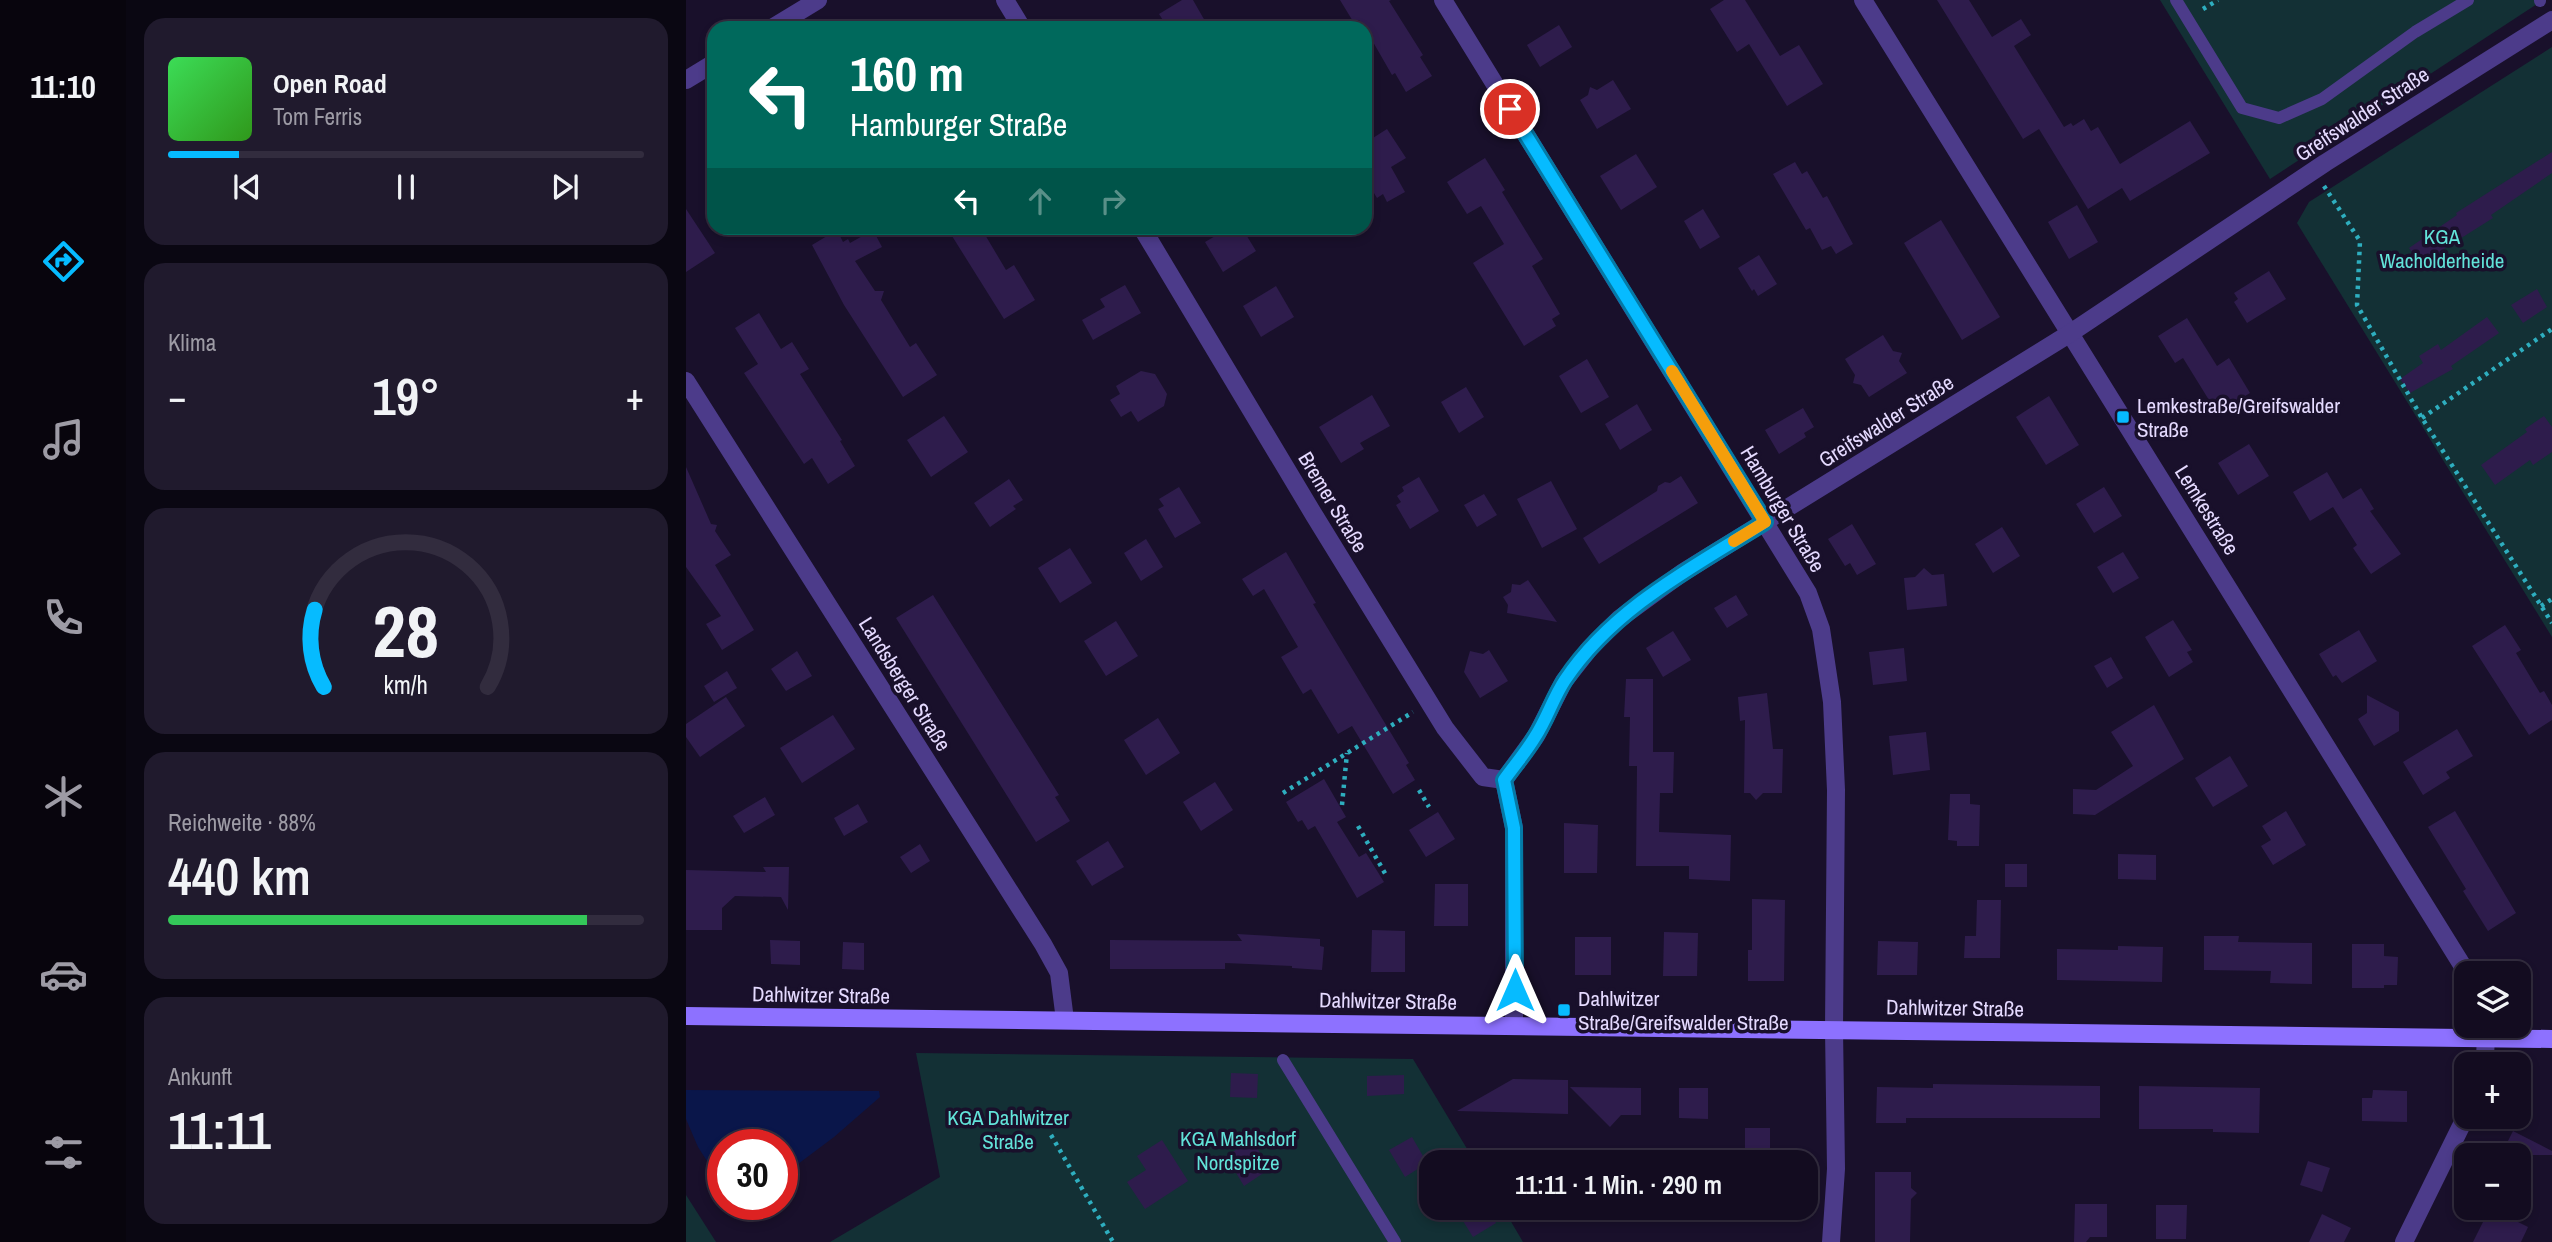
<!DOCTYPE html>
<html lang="de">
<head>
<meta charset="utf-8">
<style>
	:root { --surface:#130c20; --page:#201a2d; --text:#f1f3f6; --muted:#9d9ba5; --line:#322c3e; --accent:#06bbff }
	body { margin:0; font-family:"Archivo Narrow",sans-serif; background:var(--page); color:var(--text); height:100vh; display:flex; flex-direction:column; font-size:26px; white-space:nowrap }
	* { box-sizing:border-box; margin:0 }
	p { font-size:23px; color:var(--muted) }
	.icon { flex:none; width:38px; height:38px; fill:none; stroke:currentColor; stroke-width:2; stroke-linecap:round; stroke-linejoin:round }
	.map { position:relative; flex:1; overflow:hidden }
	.sheet { display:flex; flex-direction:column; gap:18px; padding:18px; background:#0a0712; width:560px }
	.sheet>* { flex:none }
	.top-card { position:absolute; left:21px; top:21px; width:665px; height:214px; border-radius:21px; box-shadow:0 4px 10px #0003,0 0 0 2px var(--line); background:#00695c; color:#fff; overflow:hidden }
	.tools { position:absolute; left:1768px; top:961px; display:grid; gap:14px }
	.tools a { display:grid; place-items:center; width:77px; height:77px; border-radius:14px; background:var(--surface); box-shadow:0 4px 10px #0003,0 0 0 2px var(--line); font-size:35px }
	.speed { position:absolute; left:21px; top:1129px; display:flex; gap:14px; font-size:35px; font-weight:700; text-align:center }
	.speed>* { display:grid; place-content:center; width:91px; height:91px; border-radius:50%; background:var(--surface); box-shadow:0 4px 10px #0003,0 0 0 2px var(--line); line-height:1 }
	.speed .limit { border:10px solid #d22; background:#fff; color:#111 }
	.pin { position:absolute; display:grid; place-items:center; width:60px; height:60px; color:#fff; margin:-30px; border:4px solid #fff; border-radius:50%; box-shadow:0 2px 7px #0007 }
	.me { position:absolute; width:77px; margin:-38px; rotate:0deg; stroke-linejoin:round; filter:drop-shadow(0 0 5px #0008) }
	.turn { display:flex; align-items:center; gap:24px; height:147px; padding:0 28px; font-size:32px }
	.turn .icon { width:91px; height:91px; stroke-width:2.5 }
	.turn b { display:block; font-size:49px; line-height:60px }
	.lanes { display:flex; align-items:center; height:66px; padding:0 28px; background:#0003; justify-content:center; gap:35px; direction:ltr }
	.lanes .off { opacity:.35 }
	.big { font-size:52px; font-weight:600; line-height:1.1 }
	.sheet .card { flex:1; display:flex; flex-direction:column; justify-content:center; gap:10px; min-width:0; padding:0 24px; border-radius:21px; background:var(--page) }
	.sheet .dial { align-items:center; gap:0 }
	.dial svg { height:182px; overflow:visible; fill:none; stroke:var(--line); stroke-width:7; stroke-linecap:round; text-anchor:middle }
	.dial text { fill:var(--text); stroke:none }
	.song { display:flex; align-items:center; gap:21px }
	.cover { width:84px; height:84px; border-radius:10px; background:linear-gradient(135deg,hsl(130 70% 55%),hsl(110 70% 35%)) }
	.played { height:7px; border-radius:4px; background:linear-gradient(90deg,var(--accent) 15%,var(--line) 15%) }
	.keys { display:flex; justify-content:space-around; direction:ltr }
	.heat { display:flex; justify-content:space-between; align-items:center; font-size:38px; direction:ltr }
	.charge { height:10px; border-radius:5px; background:linear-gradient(90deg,#34c759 88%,var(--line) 0) }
	.trip { position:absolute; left:733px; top:1150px; width:399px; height:70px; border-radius:21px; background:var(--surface); box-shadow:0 4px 10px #0003,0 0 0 2px var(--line); font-weight:600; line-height:70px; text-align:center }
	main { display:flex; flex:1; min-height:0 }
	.menu { display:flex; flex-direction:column; width:126px; justify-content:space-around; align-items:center; background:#08050d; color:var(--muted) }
	.menu .icon { width:49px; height:49px }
	.menu .current { color:var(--accent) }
	.menu b { font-size:32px; color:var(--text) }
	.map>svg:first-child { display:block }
	.green { fill:#133035 }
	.water { fill:#0a164a }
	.building { fill:#2e1c4c }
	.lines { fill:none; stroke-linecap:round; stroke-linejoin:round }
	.path { stroke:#2eaebf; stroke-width:4.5; stroke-dasharray:3.5 5; stroke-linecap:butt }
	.lane { stroke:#4c3b8a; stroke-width:12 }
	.street { stroke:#4c3b8a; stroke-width:18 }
	.secondary { stroke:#8d71ff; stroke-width:18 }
	.route-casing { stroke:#047aa6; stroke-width:18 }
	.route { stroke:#06bbff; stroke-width:12 }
	.slow { stroke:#f59e0b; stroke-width:12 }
	.poi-dot { fill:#06bbff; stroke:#19102b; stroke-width:2.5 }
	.labels { text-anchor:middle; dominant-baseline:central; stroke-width:7; stroke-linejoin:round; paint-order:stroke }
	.street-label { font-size:21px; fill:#e5daff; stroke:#19102b }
	.park-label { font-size:21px; fill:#62e3d9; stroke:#19102b }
	.poi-label { font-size:21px; fill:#e5daff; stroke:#19102b; text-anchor:start }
</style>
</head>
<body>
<main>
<nav class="menu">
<b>11:10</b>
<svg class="icon current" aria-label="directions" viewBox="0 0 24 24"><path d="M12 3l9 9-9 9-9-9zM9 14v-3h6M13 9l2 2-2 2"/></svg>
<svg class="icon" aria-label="music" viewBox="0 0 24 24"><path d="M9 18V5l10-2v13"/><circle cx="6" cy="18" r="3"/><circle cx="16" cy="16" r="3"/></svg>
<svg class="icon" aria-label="phone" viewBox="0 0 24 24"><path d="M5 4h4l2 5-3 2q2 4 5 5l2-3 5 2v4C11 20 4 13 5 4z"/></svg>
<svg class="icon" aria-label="climate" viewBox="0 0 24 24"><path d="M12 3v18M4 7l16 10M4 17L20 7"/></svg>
<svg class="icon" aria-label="car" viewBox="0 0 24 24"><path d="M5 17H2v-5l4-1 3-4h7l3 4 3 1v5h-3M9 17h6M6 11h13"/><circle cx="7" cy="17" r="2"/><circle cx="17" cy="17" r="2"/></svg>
<svg class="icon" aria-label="filters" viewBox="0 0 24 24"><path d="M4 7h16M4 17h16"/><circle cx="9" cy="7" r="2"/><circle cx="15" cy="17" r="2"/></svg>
</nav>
<section class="sheet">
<div class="card">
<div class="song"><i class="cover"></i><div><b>Open Road</b><p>Tom Ferris</p></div></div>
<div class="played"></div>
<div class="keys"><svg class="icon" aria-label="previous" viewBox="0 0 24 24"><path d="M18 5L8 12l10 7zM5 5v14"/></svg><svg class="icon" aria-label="pause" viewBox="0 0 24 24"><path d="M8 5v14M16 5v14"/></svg><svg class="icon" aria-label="next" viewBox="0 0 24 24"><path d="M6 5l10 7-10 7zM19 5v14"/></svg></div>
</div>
<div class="card"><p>Klima</p>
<div class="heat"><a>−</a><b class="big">19°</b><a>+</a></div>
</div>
<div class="card dial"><svg viewBox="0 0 100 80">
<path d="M14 69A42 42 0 1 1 86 69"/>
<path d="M14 69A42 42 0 0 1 10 35" stroke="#06bbff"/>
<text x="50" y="56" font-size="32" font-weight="700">28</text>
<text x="50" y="72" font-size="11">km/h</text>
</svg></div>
<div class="card"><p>Reichweite · 88%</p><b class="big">440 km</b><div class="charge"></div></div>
<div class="card"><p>Ankunft</p><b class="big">11:11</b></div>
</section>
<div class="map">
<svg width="1866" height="1242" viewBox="0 0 1866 1242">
	<rect width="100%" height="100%" fill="#19102b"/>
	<!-- green -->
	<g class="green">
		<path d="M1474 0H1857L1584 179Z"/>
		<path d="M1866 47V637L1611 223 1623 202Z"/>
		<path d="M230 1053 727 1059 789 1162H746V1208H817L837 1242H144L254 1177Z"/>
		<path d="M0 1195 30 1242H0Z"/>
	</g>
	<!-- water -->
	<path class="water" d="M0 1090 193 1091 194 1097 148 1137 96 1176V1144H37V1186L12 1147 0 1119Z"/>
	<!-- building -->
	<g class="building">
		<path d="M496 0H507L519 21 508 28H482L473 14Z"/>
		<path d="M654 0H705L703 1 737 55 734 57 746 76 720 92 709 73 706 75 679 28 673 20 668 23Z"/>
		<path d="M1038 0H1059L1094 56 1113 45 1137 84 1101 106 1063 44 1051 52 1024 9Z"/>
		<path d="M1251 0H1283L1306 37 1335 19 1345 35 1328 46 1378 127 1385 123 1387 126 1398 119 1405 131 1412 127 1434 164 1504 121 1524 153 1444 201 1436 188 1402 209 1353 129 1337 139Z"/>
		<path d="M873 25 886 47 854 67 841 45Z"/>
		<path d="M927 80 945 109 911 129 894 100 902 95 904 87 911 90Z"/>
		<path d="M701 129 720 158 705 167 719 192 701 202 697 194 691 198 679 178V143Z"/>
		<path d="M1866 152V173L1805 215 1807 218 1734 264 1723 248 1771 215 1770 213Z"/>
		<path d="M950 154 971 187 935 210 914 176Z"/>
		<path d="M799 158 819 190 816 192 857 259 846 266 874 314 866 319 870 326 838 346 787 263 818 244 795 206 781 214 761 182Z"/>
		<path d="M1109 162 1116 174 1121 171 1137 198 1141 196 1167 244 1150 254 1145 246 1136 250 1124 228 1120 230 1087 174Z"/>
		<path d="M1391 205 1412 242 1383 259 1362 222Z"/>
		<path d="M0 209 29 253 0 272Z"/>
		<path d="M1017 209 1034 237 1014 249 998 221Z"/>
		<path d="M1255 220 1314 317 1276 340 1218 243Z"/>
		<path d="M261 228H295L320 270 328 265 349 300 318 319Z"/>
		<path d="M543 228H556L570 251 537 272 519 242Z"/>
		<path d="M151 230 157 242 162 239 164 243 187 230 196 247 169 261 189 291H198L195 300 224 347 230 343 251 375 217 397 158 305 126 245Z"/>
		<path d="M1073 255 1091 284 1072 296 1068 289 1066 291 1052 268Z"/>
		<path d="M1583 271 1600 299 1561 323 1548 302 1552 299 1548 293Z"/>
		<path d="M439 285 455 313 407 340 396 320 419 307 414 299Z"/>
		<path d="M590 286 608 317 575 337 557 306Z"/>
		<path d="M1851 289 1861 307 1837 323 1825 305Z"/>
		<path d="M73 313 95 349 106 342 123 369 114 374 156 440 154 441 169 466 142 484 126 458 118 464 58 373 72 364 49 328Z"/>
		<path d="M1801 317 1813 333 1765 366 1767 369 1724 393 1714 379 1737 363 1733 356 1752 344 1755 350Z"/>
		<path d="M1501 318 1531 366 1543 358 1564 393 1531 413 1497 358 1489 363 1472 336Z"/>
		<path d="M1197 335 1207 351 1216 353 1213 361 1221 373 1183 397 1175 385 1167 383 1169 375 1159 359Z"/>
		<path d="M901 359 923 397 895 413 873 376Z"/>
		<path d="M455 371 469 374 481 394 478 406 452 422 445 411 435 417 424 400 434 394 430 386Z"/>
		<path d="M780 387 798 417 773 433 755 402Z"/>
		<path d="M686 395 704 426 674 443 678 449 655 463 633 427Z"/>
		<path d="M1363 396 1393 445 1360 465 1330 417Z"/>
		<path d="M951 404 966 430 934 450 919 424Z"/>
		<path d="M1117 408 1128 427 1118 433 1120 437 1093 454 1079 430Z"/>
		<path d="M258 416 282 452 245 477 221 440Z"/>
		<path d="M1858 416 1866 427V452L1847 465 1844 460 1809 485 1795 465 1841 432 1839 429Z"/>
		<path d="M1563 444 1583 476 1552 495 1532 463Z"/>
		<path d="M0 467 25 524 31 525 29 531 45 555 29 565 68 630 36 650 20 624 35 616 0 567Z"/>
		<path d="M1641 472 1657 499 1675 488 1688 509 1684 511 1715 554 1685 574 1667 548 1671 545 1647 507 1624 521 1607 492Z"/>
		<path d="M995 476 1012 503 913 564 897 538 971 491 972 486 979 482 984 483Z"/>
		<path d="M733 477 753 511 724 529 710 505 715 502 711 496 718 491 716 487Z"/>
		<path d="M323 479 337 500 327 506 330 509 304 527 288 503Z"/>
		<path d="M865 481 891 529 856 548 831 499Z"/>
		<path d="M493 487 515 523 489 538 472 509 478 506 473 499Z"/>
		<path d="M1418 487 1436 516 1408 533 1390 504Z"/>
		<path d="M798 494 811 515 791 527 778 505Z"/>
		<path d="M1166 524 1190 564 1171 575 1164 563 1159 566 1142 539Z"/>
		<path d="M1316 527 1334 556 1307 573 1289 544Z"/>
		<path d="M460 539 477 567 455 581 438 553Z"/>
		<path d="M384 548 406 583 374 603 352 568Z"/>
		<path d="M600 552 630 603 627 604 723 763 720 765 729 780 707 794 666 726 652 734 625 689 617 694 595 657 612 647 578 589 567 596 556 579Z"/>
		<path d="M1437 552 1453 578 1427 593 1411 567Z"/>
		<path d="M1238 568 1246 575 1258 574 1261 606 1221 610 1218 578 1229 577Z"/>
		<path d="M842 580 871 622 821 613 822 605 817 597 825 592 826 584 834 585Z"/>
		<path d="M247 595 373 795 369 797 384 821 350 842 210 618Z"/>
		<path d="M1050 595 1062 615 1041 628 1028 608Z"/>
		<path d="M1487 620 1506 650 1501 652 1507 662 1483 677 1459 637Z"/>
		<path d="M430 621 452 656 420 676 398 641Z"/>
		<path d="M1819 625 1835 650 1830 653 1854 693 1858 691 1866 705V720L1843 735 1786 646Z"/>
		<path d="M1673 630 1691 661 1656 683 1650 675 1647 677 1633 654Z"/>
		<path d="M987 631 1005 660 977 677 960 648Z"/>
		<path d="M1218 648 1221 681 1187 685 1183 652Z"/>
		<path d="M803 650 822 681 794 698 778 672 784 651 797 654Z"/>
		<path d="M111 651 126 676 100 691 85 669Z"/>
		<path d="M1425 657 1437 678 1421 688 1408 666Z"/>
		<path d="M41 671 51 688 28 702 18 686Z"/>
		<path d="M940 679H967V752H988L987 793H974L973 832 1045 835 1044 881 1003 879V866H950L951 766H943L944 717H938Z"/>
		<path d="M1081 693 1087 749H1097L1096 793H1077L1070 800 1064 793H1058L1059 720 1054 721 1052 697Z"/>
		<path d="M1681 695 1713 712V731L1688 746 1672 719 1681 713Z"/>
		<path d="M40 697 59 726 14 757 0 737V724Z"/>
		<path d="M1468 705 1498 759 1409 815 1387 814V789L1410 790 1447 766 1425 732Z"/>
		<path d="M147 715 169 749 116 783 94 748Z"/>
		<path d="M472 718 494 753 460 775 438 740Z"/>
		<path d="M1771 729 1787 756 1760 772 1764 778 1737 795 1717 762Z"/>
		<path d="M1240 732 1244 770 1207 775 1203 736Z"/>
		<path d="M1544 756 1562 786 1527 807 1509 778Z"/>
		<path d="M638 779 660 817 651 822 673 857 680 853 698 882 671 898 629 826 622 830 616 820 612 822 600 802Z"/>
		<path d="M529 782 547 810 515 831 497 802Z"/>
		<path d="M1264 794H1284V804L1294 805 1293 846H1271V841L1262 840Z"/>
		<path d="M79 797 89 815 58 833 47 816Z"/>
		<path d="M172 804 182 822 158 836 148 818Z"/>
		<path d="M1600 811 1620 845 1587 865 1575 846 1585 840 1576 826Z"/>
		<path d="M1769 811 1830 913 1802 931 1777 891 1780 889 1742 827Z"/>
		<path d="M752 812 769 839 740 857 723 830Z"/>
		<path d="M878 823 912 825 911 873H878Z"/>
		<path d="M422 841 438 867 406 886 390 861Z"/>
		<path d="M234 844 244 861 225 873 214 857Z"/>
		<path d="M1432 854 1470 855V880L1432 879Z"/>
		<rect x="1319" y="864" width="22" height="23"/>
		<path d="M77 867H103L102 910 95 897 49 896 36 908V930H0V870L80 872Z"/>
		<path d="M749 884H782V926H748Z"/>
		<path d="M1066 899 1099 900 1098 981H1062V950H1066Z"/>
		<path d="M1291 900H1315L1314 958H1278L1279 936H1290Z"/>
		<path d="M686 930 719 931V972H685Z"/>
		<path d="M978 932 1012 933 1011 976H977Z"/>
		<path d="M551 934 634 939V946L638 947 636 970 606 968V966L539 963V969H424V940L556 941Z"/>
		<path d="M1518 936H1553L1552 942 1626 943V984L1584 983 1585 971 1518 970Z"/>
		<rect x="889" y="937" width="36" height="38"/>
		<path d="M84 940 114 941V965L85 964Z"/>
		<path d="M1192 941 1232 942 1231 975H1191Z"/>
		<path d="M157 942 178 943V970L156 969Z"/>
		<path d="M1666 944H1698V956L1712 957 1711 985H1698V988H1666Z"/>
		<path d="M1432 946 1477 947 1476 982 1371 980V949L1432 950Z"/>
		<path d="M545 1073 572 1074 571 1098 544 1097Z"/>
		<path d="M718 1075V1094L681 1096V1076Z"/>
		<path d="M827 1079 882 1080V1114L771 1111Z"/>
		<path d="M1247 1084 1414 1086V1118H1220V1123H1190L1191 1087 1247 1088Z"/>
		<path d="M1453 1086 1574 1088 1573 1133 1527 1132V1129H1453Z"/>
		<path d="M884 1087 955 1088V1115H935L924 1127Z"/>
		<path d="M993 1088H1022V1119L993 1118Z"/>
		<path d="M1687 1090 1721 1091V1122L1676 1121V1098H1686Z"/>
		<rect x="1059" y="1128" width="25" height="34"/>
		<path d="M1827 1131 1866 1151V1155H1815Z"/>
		<path d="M726 1137 741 1163 719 1177 703 1150Z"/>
		<path d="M476 1140 502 1181 459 1209 441 1182 460 1170 451 1156Z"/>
		<path d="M566 1140 581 1164 579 1166 582 1170 558 1186 540 1156Z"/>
		<path d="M1622 1161 1644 1168 1636 1192 1614 1185Z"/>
		<path d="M1189 1172H1225V1188L1231 1193 1225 1199 1224 1242H1189Z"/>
		<path d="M1389 1204H1421V1237H1404L1400 1242H1388Z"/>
		<path d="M1470 1205H1501L1500 1239H1470Z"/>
		<path d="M769 1208H800L810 1223 787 1237Z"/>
		<path d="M1804 1208 1842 1227 1835 1242H1787Z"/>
		<path d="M1636 1214 1665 1228 1658 1242H1623Z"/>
	</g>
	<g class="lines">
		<!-- path -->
		<g class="path">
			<path d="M1517 9 1532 0"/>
			<path d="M1638 186 1674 241 1671 305 1736 418 1866 623"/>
			<path d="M1736 418 1866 329"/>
			<path d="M1855 606 1866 599"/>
			<path d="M733 790 743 807"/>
			<path d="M597 793 727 712"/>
			<path d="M656 805 661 753"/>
			<path d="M672 826 700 875"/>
			<path d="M365 1135 427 1242"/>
		</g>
		<!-- lane -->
		<g class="lane">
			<path d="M1490 0 1556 108 1593 118 1636 99 1729 32 1782 0"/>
			<path d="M1854 0V1"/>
			<path d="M597 1060 709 1242"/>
		</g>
		<!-- street -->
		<g class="street">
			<path d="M319 0 336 28"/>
			<path d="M757 0 1122 593 1135 629 1146 702 1150 790 1148 1029 1150 1169 1145 1242"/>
			<path d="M1177 0 1781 973"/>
			<path d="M86 28 132 0"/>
			<path d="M0 80 28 63"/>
			<path d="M456 228 628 515 759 728 797 777 818 780"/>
			<path d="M0 381 357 944 373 973 379 1020"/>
			<path d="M828 1026V828L818 780 850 736 878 681 904 648 933 619 996 573 1383 334 1639 163 1866 20"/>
			<path d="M1799 1064 1800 1026"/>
			<path d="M1718 1242 1780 1116"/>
		</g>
		<!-- secondary -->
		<path class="secondary" d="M0 1016 1866 1039"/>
	</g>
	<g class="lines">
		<!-- route casing -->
		<g class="route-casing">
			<path id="route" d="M824 109 1079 522C1007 567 927 608 879 680 867 698 861 719 849 737 840 752 828 766 818 780L828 828 829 990"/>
		</g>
		<!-- route -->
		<use href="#route" class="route"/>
		<!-- slow -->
		<path class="slow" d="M986 371 1079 522 1048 541"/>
	</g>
	<!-- markers -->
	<g class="poi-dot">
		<rect x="1430" y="410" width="14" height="14" rx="3.5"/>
		<rect x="871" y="1003" width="14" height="14" rx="3.5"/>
	</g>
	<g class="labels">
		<!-- street labels -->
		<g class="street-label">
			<text transform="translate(1676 114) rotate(-33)">Greifswalder Straße</text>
			<text transform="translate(1200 421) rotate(-32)">Greifswalder Straße</text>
			<text transform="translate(647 502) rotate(59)">Bremer Straße</text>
			<text transform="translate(1097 509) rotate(59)">Hamburger Straße</text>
			<text transform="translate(1521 510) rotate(58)">Lemkestraße</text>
			<text transform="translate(219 684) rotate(58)">Landsberger Straße</text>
			<text transform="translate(135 995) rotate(1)">Dahlwitzer Straße</text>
			<text transform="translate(702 1001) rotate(1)">Dahlwitzer Straße</text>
			<text transform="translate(1269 1008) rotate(1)">Dahlwitzer Straße</text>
		</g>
		<!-- park labels -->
		<g class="park-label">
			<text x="1756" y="236">KGA<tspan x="1756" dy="24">Wacholderheide</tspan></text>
			<text x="322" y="1117">KGA Dahlwitzer<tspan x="322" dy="24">Straße</tspan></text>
			<text x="552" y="1138">KGA Mahlsdorf<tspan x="552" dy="24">Nordspitze</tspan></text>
		</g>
		<!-- poi labels -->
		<g class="poi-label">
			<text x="1451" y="405">Lemkestraße/Greifswalder<tspan x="1451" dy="24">Straße</tspan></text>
			<text x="892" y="998">Dahlwitzer<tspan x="892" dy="24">Straße/Greifswalder Straße</tspan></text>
		</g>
	</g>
</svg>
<div class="tools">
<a><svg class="icon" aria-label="layers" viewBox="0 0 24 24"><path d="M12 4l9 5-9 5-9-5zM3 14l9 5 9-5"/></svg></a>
<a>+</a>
<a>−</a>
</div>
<div class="speed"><div class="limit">30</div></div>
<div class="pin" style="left:824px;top:109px;background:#d93025"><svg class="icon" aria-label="arrive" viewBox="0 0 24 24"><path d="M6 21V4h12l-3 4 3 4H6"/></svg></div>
<svg class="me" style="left:829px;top:990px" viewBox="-20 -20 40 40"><path d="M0-17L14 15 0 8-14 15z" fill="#06bbff" stroke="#fff" stroke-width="4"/></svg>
<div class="trip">11:11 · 1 Min. · 290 m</div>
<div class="top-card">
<div class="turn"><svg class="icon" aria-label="left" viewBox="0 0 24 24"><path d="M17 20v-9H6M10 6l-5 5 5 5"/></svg><div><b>160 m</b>Hamburger Straße</div></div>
<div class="lanes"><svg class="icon" aria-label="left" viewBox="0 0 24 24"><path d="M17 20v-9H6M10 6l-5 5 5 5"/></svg><svg class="icon off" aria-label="ahead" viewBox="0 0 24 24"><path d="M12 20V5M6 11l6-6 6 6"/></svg><svg class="icon off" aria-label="right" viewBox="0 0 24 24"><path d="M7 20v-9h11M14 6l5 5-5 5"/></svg></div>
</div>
</div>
</main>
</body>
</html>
